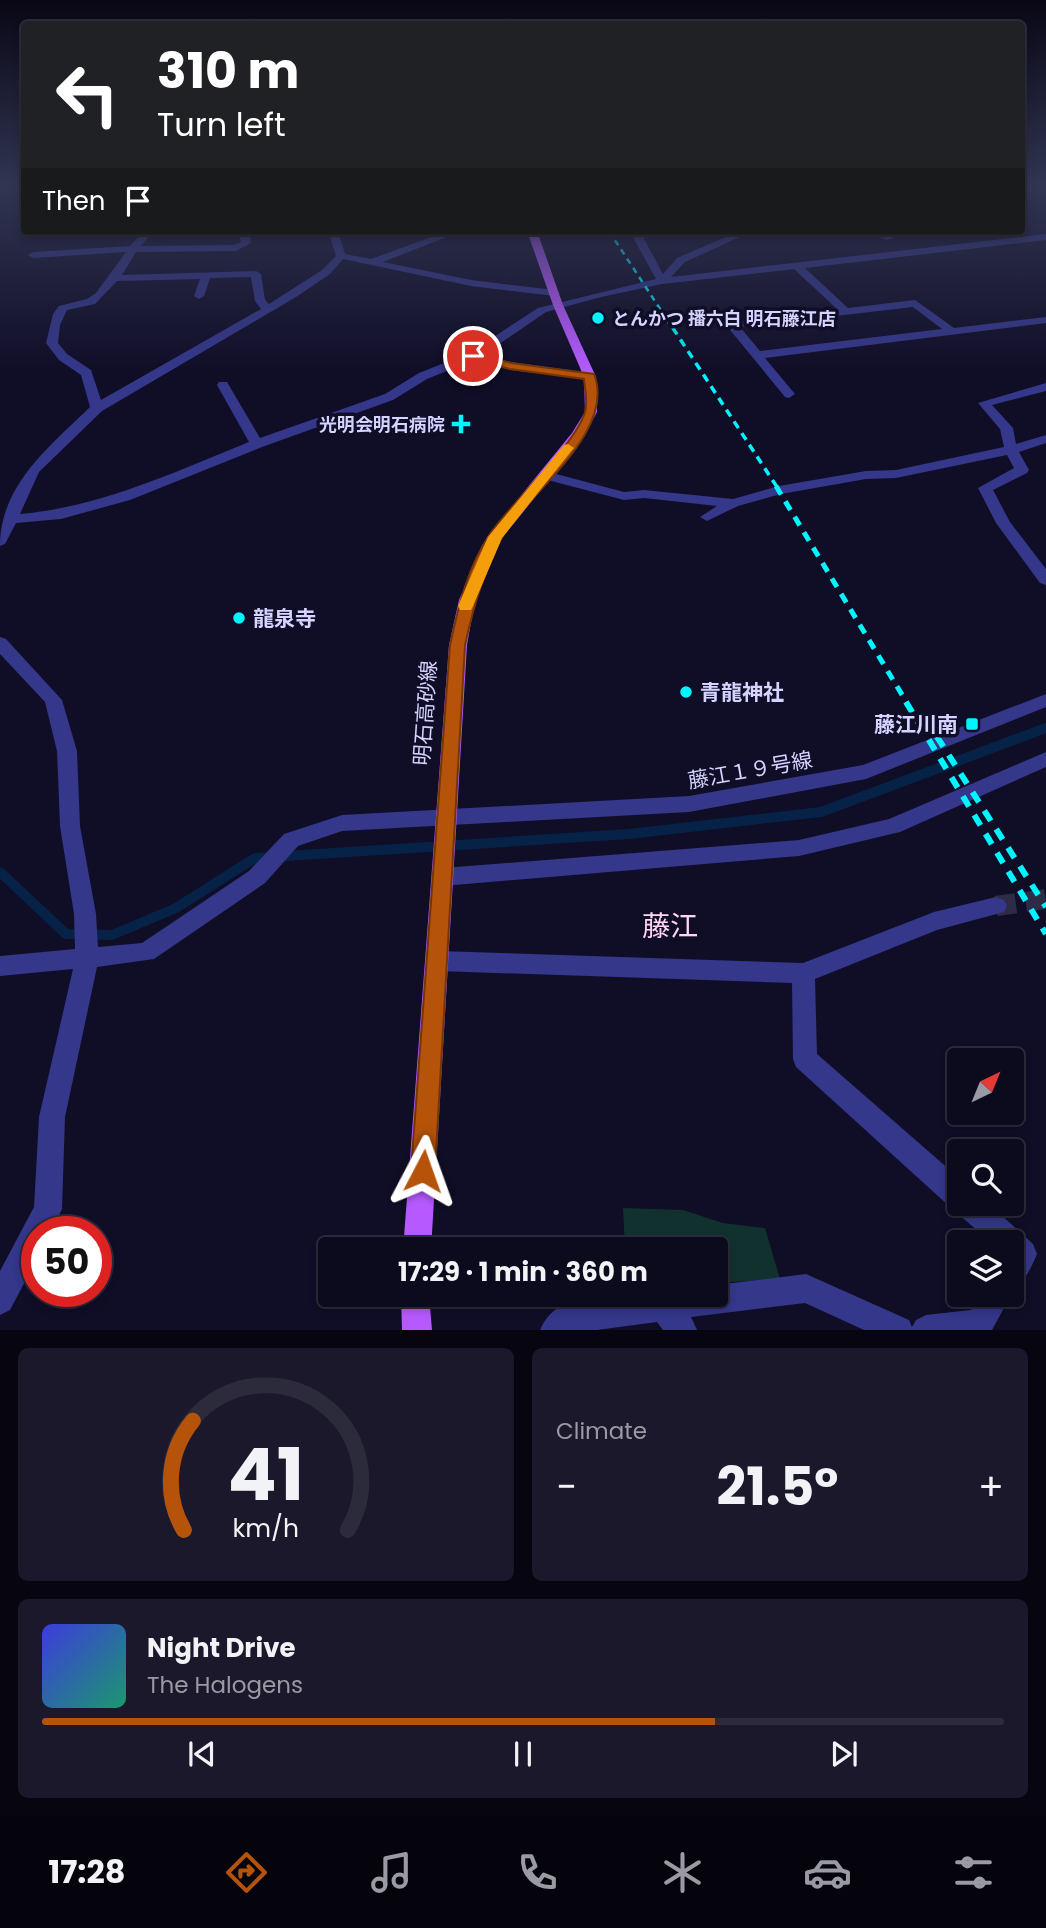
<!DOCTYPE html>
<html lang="en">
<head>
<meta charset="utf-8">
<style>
	:root { --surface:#0c0a1d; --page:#1a182a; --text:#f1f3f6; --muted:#9a9aa4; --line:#2c2b3b; --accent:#b45309 }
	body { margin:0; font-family:Poppins,"Noto Sans JP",sans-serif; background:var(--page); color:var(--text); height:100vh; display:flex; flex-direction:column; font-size:26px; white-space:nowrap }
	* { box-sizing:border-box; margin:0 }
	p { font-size:23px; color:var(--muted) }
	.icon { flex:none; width:38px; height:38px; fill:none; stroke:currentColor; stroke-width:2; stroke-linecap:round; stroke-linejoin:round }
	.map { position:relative; height:1330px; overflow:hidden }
	.side { display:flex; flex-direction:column; gap:18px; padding:18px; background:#070610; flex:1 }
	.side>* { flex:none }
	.banner { position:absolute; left:21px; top:21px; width:1004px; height:214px; border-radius:7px; box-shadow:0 4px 10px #0003,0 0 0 2px var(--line); background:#202124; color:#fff; overflow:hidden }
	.needle { width:46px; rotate:43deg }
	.fabs { position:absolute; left:947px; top:1048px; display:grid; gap:14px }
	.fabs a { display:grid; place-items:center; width:77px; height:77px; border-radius:7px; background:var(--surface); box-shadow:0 4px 10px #0003,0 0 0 2px var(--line); font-size:35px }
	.speed { position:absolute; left:21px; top:1216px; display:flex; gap:14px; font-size:35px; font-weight:700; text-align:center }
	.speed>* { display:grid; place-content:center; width:91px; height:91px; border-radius:50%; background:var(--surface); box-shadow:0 4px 10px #0003,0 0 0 2px var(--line); line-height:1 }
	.speed .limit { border:10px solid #d22; background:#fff; color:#111 }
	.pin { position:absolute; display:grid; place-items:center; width:60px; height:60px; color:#fff; margin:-30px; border:4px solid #fff; border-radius:50%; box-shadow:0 2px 7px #0007 }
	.me { position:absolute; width:77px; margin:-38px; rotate:4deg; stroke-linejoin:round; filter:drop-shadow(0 0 5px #0008) }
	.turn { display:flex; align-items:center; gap:24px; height:147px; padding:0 21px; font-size:32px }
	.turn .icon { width:91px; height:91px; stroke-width:2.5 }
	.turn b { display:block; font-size:49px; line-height:60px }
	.then { display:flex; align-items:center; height:66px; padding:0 21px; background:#0003; gap:14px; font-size:26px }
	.big { font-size:52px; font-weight:700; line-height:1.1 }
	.side .card { flex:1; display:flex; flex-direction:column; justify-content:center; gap:10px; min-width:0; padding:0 24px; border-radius:10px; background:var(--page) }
	.side .dial { align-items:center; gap:0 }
	.dial svg { height:182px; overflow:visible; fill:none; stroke:var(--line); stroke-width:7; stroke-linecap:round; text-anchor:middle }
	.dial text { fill:var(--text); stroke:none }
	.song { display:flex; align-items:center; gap:21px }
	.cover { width:84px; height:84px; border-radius:10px; background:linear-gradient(135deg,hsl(240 70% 55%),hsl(160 70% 35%)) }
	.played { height:7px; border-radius:4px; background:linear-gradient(90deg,var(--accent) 70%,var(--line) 70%) }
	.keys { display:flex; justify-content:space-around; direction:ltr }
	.heat { display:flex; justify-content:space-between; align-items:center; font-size:38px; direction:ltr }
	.side .tiles { flex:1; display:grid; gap:18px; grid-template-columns:1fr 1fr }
	.card:last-child { grid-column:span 2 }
	.trip { position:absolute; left:318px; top:1237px; width:410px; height:70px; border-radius:7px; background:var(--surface); box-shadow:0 4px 10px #0003,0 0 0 2px var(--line); font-weight:700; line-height:70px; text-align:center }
	.dock { display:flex; height:112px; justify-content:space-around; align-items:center; background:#05040c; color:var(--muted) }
	.dock .icon { width:49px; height:49px }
	.dock .selected { color:var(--accent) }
	.dock b { font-size:32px; color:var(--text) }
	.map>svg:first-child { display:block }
	.green { fill:#10312e }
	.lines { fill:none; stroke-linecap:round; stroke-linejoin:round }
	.stream { stroke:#062247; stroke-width:10 }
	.minor-tunnel { stroke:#2e2b47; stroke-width:20; stroke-dasharray:20 10; stroke-linecap:butt }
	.minor { fill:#34378a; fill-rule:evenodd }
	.major { fill:#b65aff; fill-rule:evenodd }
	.rail-far3 { stroke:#00f6fe; stroke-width:2.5; stroke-dasharray:6 5; stroke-linecap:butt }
	.rail-far2 { stroke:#00f6fe; stroke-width:3.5; stroke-dasharray:8 6; stroke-linecap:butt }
	.rail-far1 { stroke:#00f6fe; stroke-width:5; stroke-dasharray:10 8; stroke-linecap:butt }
	.rail { stroke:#00f6fe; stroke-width:6; stroke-dasharray:12 10; stroke-linecap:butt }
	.route { fill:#b45309; stroke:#753606; stroke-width:2 }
	.slow { fill:#f59e0b }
	.poi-dot { fill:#00f6fe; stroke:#100d27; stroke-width:2.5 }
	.labels { text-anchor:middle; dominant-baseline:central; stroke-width:7; stroke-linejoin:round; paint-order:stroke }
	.far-poi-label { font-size:18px; font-weight:bold; fill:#d5d3ff; stroke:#100d27; text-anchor:start }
	.poi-label { font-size:21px; font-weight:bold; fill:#d5d3ff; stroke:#100d27; text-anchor:start }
	.street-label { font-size:21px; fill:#d5d3ff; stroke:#100d27 }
	.near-quarter-label { font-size:28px; fill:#ffd5f3; stroke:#100d27 }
</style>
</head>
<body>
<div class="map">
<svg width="1046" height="1330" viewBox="0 0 1046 1330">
	<rect width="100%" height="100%" fill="#100d27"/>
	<!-- green -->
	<path class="green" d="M623 1208 683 1210 723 1223 765 1228 780 1279 716 1283V1250L625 1249Z"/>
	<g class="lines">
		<!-- stream -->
		<path class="stream" d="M0 872 66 934 112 935 176 908 255 858 629 834 821 812 1046 728"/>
		<!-- minor-tunnel -->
		<path class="minor-tunnel" d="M996 906 1046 899"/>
		<!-- minor -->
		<g class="minor">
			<path d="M1046 185V189L1022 192V186Z"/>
			<path d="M144 231H154L141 246 234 245 241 242 239 231H249L251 243 236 251 136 252 122 275 256 271 261 274 265 300 269 304 322 270 336 256 328 231H338L345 254 371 259 448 231H462L383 262 471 280 555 290 560 293 555 296 471 286 343 259 330 274 296 297 102 411 39 472 20 514C101 507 174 472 249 442L217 385 219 382H227L260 438 385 394 419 373 469 353 538 308 656 279 634 239 637 231H647L644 239 663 274 677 258 740 231H753L685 262 671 277 1046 234V240L805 268 848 308 915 300 954 328 1046 317V323L765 358 795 394 789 398 785 397 726 325 732 322 837 309 794 269 662 284 601 297 546 312 483 355 511 362 590 373 596 377 594 380 510 370 474 360 427 379 393 400 262 447 130 500 61 519 16 523 5 544 0 546C0 485 49 447 90 407L81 375 59 360 46 343 53 314 59 306 87 299 96 293 126 252 33 258 28 255 33 252 130 246ZM251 277 255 301 261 309 101 400 91 370 67 354 58 343 60 325 67 310 95 304 117 281 200 279 194 296 199 299 204 296 210 278ZM913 307 942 329 760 351 740 327Z"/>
			<path d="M871 231H883L894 238 886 240Z"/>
			<path d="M1046 383V391L992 405 1013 428 1016 444 1046 435V443L1019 452 1029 470 1027 473 993 490 1010 522 1046 569V585L1040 583 996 523 978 488 1014 468 1007 455 896 478 866 479 781 494 738 506 707 521 700 517 717 506 644 498 624 500 540 478 538 475 545 471 624 492 644 490 733 499 779 486 866 471 896 470 1004 447 1000 429 978 403Z"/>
			<path d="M0 637 6 639 62 700 77 751 80 826 96 914 98 947 142 943 249 871 284 834 342 815 689 796 863 765 1046 694V707L866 779 689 812 342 831 298 846 265 883 154 959 97 967 65 1117 62 1209 51 1232H37V1259L10 1310 0 1315V1271L34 1207 39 1117 73 969 0 976V956L75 949 74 914 60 826 57 751 45 702 0 654Z"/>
			<path d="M1046 752V767L900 832 799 856 443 886 435 883 432 877 435 871 443 868 799 840 889 819Z"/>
			<path d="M996 897 1004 900 1007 906 1004 912 937 930 815 979 817 1054 959 1178V1204H989L1033 1244 1037 1254C1031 1268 1026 1281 1012 1287V1242H991L958 1214 956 1208 949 1206 796 1067 793 1059 792 983 438 971 430 968 427 961 430 954 438 951 803 963 934 912Z"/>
			<path d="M806 1274 909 1320 912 1327 916 1320 926 1315 971 1310 980 1295H1011L992 1330H864L805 1303 691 1317 697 1330H663L657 1322 597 1330H540C546 1317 552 1310 565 1304L638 1295H716V1285Z"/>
		</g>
		<!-- major -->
		<g class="major">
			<path d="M527 231H537L563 305 596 377 597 412 583 438 502 538 475 600 467 645 431 1250H403L449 645 459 600 487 537 572 433 585 412 584 377 553 305Z"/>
			<path d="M401 1295H429L432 1330H402Z"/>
		</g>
		<!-- rail-far3 -->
		<path class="rail-far3" d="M609 231 666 318"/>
		<!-- rail-far2 -->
		<path class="rail-far2" d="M665 316 777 487"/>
		<!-- rail-far1 -->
		<path class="rail-far1" d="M776 486 907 703"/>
		<!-- rail -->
		<g class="rail">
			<path d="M906 702 1046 934"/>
			<path d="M925 718 1046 907"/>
		</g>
	</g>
	<!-- sky -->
	<linearGradient id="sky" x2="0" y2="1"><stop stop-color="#090715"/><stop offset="0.5" stop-color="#313552"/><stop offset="1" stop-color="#313552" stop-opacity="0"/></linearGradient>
	<rect width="1046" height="371" fill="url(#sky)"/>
	<!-- route -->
	<path class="route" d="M473 353 511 363 594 374C617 433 527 493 501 539 483 572 473 608 465 645L435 1171 432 1180 423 1183 414 1180 411 1171 450 645C458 608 468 566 490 534 511 503 576 444 585 412 588 401 585 390 584 379L510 369 469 358V354Z"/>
	<!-- slow -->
	<path class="slow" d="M568 444 574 448 572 450 502 538 473 606 471 610H460L458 606 488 537 564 445Z"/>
	<!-- markers -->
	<g class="poi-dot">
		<circle cx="598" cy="318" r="7"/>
		<path d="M457.5 413.5h7v7h7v7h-7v7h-7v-7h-7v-7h7z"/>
		<circle cx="239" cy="618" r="7"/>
		<circle cx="686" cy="692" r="7"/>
		<rect x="965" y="717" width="14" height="14" rx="3.5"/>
	</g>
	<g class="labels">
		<!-- far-poi labels -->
		<g class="far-poi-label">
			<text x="612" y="318">とんかつ 播六白 明石藤江店</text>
			<text x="445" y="424" text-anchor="end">光明会明石病院</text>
		</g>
		<!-- poi labels -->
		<g class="poi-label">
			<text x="253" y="618">龍泉寺</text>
			<text x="700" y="692">青龍神社</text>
			<text x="958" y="724" text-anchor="end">藤江川南</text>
		</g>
		<!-- street labels -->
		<g class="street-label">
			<text transform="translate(425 713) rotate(-86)">明石高砂線</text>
			<text transform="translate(750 770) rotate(-10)">藤江１９号線</text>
		</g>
		<!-- near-quarter labels -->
		<g class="near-quarter-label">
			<text x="670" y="926">藤江</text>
		</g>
	</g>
</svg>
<div class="fabs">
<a><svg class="needle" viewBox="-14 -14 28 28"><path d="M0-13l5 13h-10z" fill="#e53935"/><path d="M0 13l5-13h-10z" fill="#9a9aa4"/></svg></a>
<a><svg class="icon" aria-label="search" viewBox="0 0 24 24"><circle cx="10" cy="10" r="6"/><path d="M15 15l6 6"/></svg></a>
<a><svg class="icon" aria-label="layers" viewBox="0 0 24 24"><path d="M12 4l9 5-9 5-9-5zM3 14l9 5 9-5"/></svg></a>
</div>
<div class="speed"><div class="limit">50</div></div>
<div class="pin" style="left:473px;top:356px;background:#d93025"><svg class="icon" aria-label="arrive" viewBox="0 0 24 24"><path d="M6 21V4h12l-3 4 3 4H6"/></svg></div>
<svg class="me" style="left:423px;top:1171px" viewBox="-20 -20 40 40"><path d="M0-17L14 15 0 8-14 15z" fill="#b45309" stroke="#fff" stroke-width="4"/></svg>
<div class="trip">17:29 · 1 min · 360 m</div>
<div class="banner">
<div class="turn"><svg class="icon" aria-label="left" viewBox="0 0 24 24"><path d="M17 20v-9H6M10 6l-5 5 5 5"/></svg><div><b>310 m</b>Turn left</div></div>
<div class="then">Then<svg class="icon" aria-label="arrive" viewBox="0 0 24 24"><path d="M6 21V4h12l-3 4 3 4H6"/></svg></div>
</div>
</div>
<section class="side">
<div class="tiles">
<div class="card dial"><svg viewBox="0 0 100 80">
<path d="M14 69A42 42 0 1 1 86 69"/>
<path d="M14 69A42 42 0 0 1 18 21" stroke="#b45309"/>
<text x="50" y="56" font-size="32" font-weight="700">41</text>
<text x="50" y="72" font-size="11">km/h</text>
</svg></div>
<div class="card"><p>Climate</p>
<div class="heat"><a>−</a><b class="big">21.5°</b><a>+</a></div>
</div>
<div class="card">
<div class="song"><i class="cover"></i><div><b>Night Drive</b><p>The Halogens</p></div></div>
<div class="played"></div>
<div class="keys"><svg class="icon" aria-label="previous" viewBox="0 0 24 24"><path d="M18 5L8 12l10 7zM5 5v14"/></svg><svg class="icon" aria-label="pause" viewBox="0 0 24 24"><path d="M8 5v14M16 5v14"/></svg><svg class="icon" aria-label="next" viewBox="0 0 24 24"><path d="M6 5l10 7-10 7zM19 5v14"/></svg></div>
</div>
</div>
</section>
<nav class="dock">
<b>17:28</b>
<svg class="icon selected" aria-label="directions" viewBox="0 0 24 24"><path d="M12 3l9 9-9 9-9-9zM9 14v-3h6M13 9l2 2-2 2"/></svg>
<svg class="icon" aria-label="music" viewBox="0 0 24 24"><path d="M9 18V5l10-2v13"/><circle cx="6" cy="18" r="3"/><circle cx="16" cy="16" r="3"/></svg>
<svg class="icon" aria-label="phone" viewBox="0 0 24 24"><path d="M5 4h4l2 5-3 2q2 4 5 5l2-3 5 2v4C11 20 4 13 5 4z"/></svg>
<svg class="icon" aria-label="climate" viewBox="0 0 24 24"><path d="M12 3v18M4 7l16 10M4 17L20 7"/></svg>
<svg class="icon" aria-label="car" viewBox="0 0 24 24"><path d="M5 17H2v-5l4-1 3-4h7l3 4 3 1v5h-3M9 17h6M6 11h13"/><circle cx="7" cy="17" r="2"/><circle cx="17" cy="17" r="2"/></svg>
<svg class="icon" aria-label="filters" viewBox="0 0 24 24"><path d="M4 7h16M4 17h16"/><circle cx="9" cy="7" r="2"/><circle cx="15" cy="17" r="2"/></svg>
</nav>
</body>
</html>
